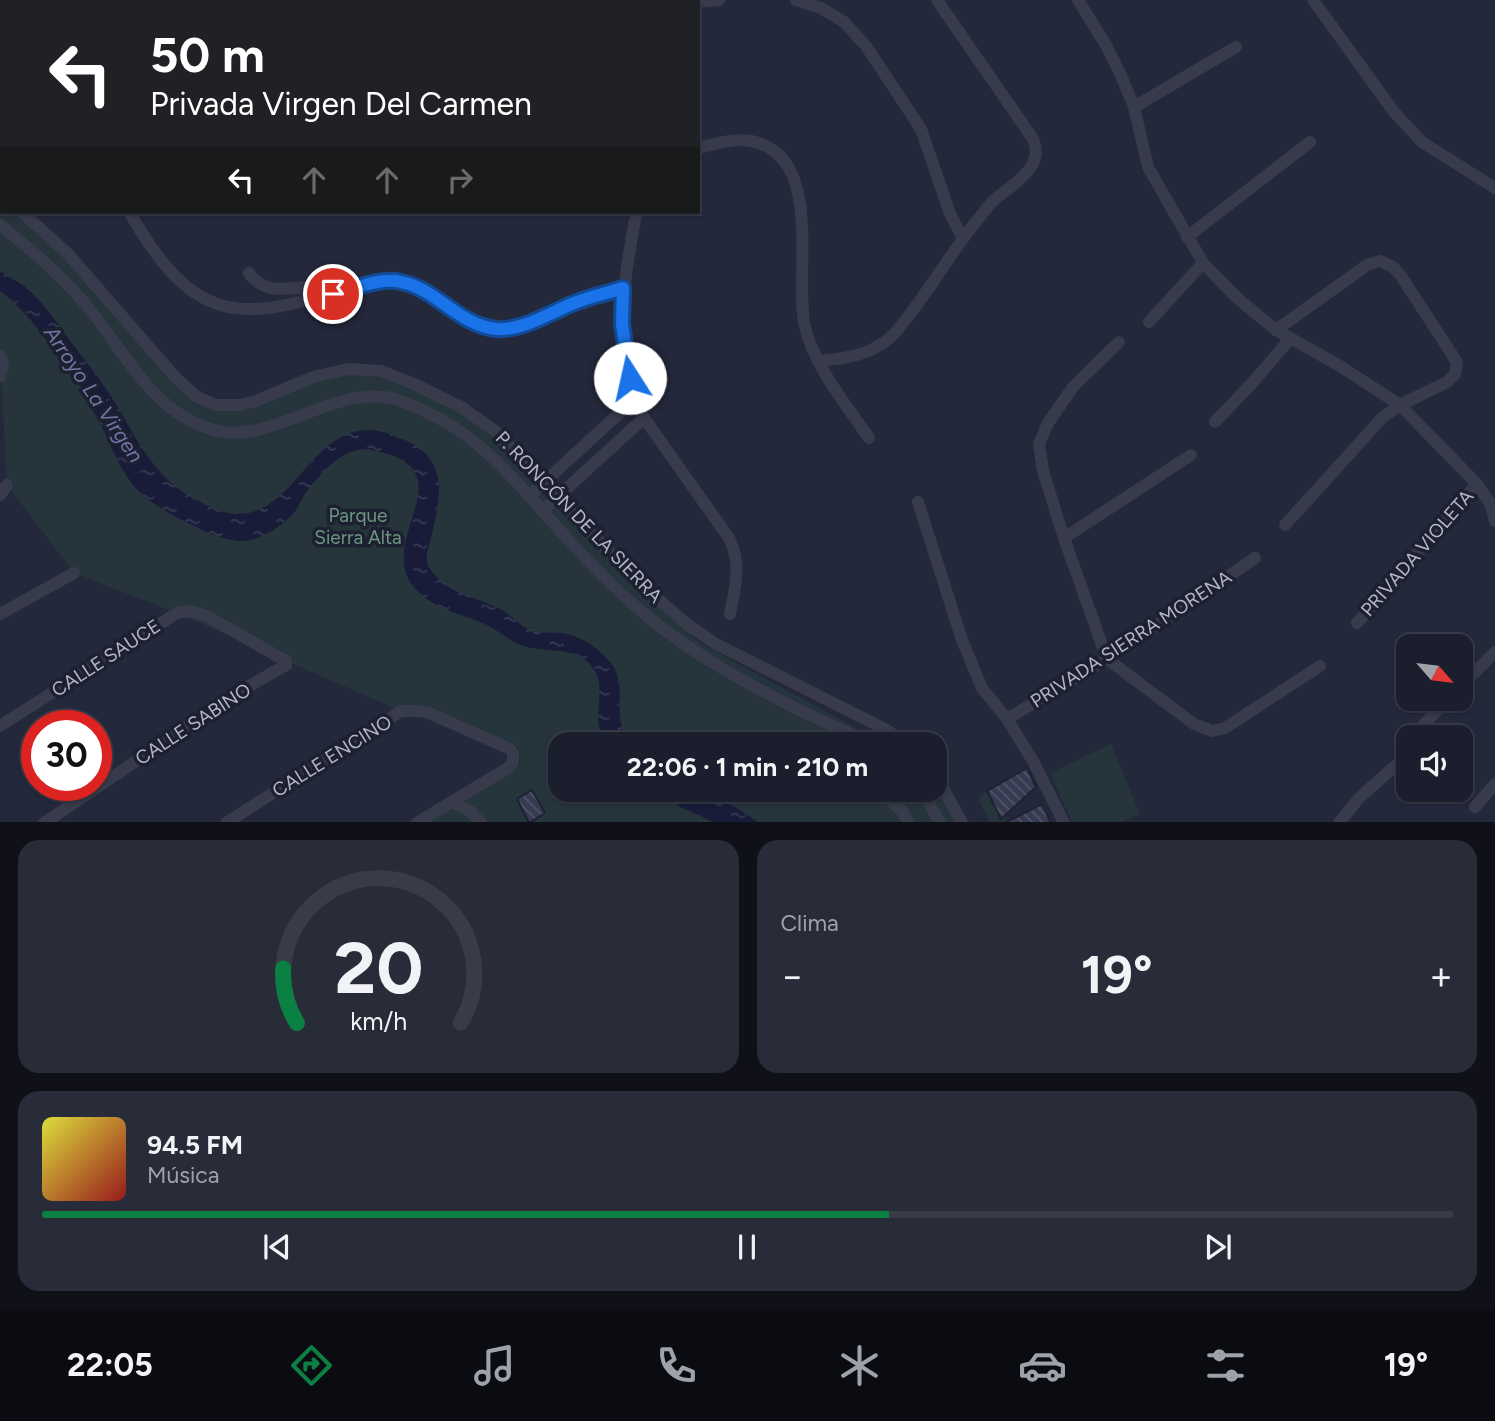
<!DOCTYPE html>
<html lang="es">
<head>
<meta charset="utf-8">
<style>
	:root { --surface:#1b1e2c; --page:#282b38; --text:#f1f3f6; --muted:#a0a2a9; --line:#393c48; --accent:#0b8043 }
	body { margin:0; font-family:Figtree,sans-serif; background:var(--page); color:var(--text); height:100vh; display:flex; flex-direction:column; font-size:26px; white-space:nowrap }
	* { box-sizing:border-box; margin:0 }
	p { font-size:23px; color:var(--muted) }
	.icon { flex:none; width:38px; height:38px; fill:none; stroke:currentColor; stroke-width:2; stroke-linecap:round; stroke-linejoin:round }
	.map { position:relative; height:822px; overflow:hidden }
	.sheet { display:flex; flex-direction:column; gap:18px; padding:18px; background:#0f1018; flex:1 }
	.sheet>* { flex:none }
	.banner { position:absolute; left:0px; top:0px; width:700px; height:214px; box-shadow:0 2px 5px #0004,0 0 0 2px var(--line); background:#202124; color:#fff; overflow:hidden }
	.needle { width:46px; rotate:118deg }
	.buttons { position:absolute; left:1396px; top:634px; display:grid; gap:14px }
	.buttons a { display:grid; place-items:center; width:77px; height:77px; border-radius:14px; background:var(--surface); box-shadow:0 2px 5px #0004,0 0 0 2px var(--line); font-size:35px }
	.speed { position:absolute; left:21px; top:710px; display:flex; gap:14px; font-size:35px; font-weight:700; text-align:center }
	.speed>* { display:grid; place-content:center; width:91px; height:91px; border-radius:50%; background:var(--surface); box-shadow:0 2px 5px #0004,0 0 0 2px var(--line); line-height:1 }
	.speed .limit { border:10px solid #d22; background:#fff; color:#111 }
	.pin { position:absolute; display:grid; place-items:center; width:60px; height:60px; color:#fff; margin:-30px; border:4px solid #fff; border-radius:50%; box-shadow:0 2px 7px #0007 }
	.me { position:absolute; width:77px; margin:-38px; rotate:350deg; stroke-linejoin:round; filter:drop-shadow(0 0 5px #0008) }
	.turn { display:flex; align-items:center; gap:24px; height:147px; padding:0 35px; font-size:32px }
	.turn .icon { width:91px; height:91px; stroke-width:2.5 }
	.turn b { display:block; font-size:49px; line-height:60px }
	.lanes { display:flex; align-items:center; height:66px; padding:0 35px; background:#0003; justify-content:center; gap:35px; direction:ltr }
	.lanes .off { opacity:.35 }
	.big { font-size:52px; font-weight:700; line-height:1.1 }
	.sheet .tile { flex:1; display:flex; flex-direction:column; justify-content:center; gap:10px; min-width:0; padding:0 24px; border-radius:21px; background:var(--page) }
	.sheet .dial { align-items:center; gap:0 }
	.dial svg { height:182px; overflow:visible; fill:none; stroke:var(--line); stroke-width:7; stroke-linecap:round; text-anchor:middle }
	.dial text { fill:var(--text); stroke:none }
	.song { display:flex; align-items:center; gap:21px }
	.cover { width:84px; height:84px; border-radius:10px; background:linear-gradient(135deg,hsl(60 70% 55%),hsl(0 70% 35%)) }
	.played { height:7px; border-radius:4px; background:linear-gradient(90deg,var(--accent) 60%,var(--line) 60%) }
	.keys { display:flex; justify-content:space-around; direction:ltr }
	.heat { display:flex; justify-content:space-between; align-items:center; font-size:38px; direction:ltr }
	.sheet .tiles { flex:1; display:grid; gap:18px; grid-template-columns:1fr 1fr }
	.tile:last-child { grid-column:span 2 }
	.trip { position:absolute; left:548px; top:732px; width:399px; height:70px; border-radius:21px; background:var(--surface); box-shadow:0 2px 5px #0004,0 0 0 2px var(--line); font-weight:700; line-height:70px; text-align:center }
	.tabs { display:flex; height:112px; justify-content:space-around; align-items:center; background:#0b0c12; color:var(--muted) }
	.tabs .icon { width:49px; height:49px }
	.tabs .selected { color:var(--accent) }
	.tabs b { font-size:32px; color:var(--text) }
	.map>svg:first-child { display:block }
	.park { fill:#26343c }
	.water { fill:url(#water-ripples) }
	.building { fill:url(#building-back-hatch); stroke:#1f2232; stroke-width:2 }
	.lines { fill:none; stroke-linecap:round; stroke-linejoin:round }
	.minor { stroke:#383b4b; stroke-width:12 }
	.route-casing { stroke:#114b97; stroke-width:18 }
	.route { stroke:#1a73e8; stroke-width:12 }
	.labels { text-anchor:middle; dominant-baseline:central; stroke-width:7; stroke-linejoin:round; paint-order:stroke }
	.park-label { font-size:19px; fill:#6b9781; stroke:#1d2030 }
	.street-label { font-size:19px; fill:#b3b6c7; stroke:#1d2030 }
	.water-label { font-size:21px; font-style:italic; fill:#6e77a5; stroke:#1d2030 }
</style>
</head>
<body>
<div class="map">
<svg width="1495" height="823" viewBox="0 0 1495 823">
	<defs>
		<pattern id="water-ripples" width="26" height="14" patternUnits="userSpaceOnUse" patternTransform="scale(1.75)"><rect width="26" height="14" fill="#181c39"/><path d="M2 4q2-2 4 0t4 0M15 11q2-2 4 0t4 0" fill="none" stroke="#373b54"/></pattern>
		<pattern id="building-back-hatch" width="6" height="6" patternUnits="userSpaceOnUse" patternTransform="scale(1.75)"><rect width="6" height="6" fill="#363b52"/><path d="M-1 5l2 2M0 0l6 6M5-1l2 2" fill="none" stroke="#515569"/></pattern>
	</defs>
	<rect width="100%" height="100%" fill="#24283b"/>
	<!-- park -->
	<g class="park">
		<path d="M0 195 2 212H22L197 397 240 405 329 373 381 371 483 421 536 488 700 643 886 744H560V789H934L935 770 942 774 969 822H417L520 763 518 747 401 711 177 613 74 573 7 485 0 356Z"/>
		<path d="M1111 744 1140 814 1122 822H1072L1050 773Z"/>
		<path d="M987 791 1000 817 1005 816 1008 822H989L978 798Z"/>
	</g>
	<!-- water -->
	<g class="water">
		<path d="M0 271C11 278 25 285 34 295 48 309 59 325 70 341 83 358 97 374 108 392 135 432 150 477 197 500 208 506 224 514 237 514 296 514 310 428 371 430 383 431 396 436 407 441 452 462 439 503 430 542 428 550 424 560 429 567 448 595 469 594 496 607 509 612 518 626 531 630 540 634 552 632 562 633 581 636 599 648 611 663 625 681 617 703 621 724 623 731 626 738 629 744H603C601 736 598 726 598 718 598 702 603 686 595 671 581 645 547 653 523 646 511 642 499 631 487 625 461 613 432 610 413 586 375 538 471 469 372 450 344 444 319 475 305 494 300 502 297 510 291 516 279 528 261 539 245 541 223 544 172 516 153 503 124 484 114 451 99 421 80 386 33 313 0 291Z"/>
		<path d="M641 789H696L735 807 758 822H713Z"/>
	</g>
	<!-- building -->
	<g class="building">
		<path d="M1027 768 1036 787 1001 819 987 791Z"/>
		<path d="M532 790 545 813 529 823 517 799Z"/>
		<path d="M1042 804 1051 823H1005Z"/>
	</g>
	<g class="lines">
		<!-- minor -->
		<g class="minor">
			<path d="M796 0 821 8 844 22 866 46 921 129 950 214 963 238"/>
			<path d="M1078 0 1106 45 1120 73 1134 107 1148 167 1203 263 1237 298 1276 330 1340 366 1400 405 1477 484 1490 503 1495 521"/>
			<path d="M1313 0 1394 112 1422 142 1495 188"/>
			<path d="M698 2 719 0"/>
			<path d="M0 100 2 101"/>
			<path d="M1134 107 1236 47"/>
			<path d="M698 148C715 144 734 138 751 141 826 155 793 275 805 327 815 368 846 404 869 438"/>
			<path d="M0 195 2 196"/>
			<path d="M22 212 69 255 175 377 197 397 217 405H240L256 401 313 377 348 369 381 371 414 384 461 407 495 431 638 582 688 625 716 644 885 729 906 744"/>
			<path d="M129 212C156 256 187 308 246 309 272 310 299 302 324 296 346 291 370 282 392 281 421 280 442 308 466 320 506 341 541 315 577 302 592 296 608 293 623 288"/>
			<path d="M637 212C633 225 632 240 629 254 620 310 619 366 644 418L729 538C742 563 735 588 730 614"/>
			<path d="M0 225C32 250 61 275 87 306 124 351 149 407 207 428 267 449 323 390 385 397 403 399 424 411 440 419 482 442 510 474 541 509 574 547 609 585 648 617 693 654 744 682 795 708 819 720 845 730 869 744"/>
			<path d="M1187 237 1310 142"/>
			<path d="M249 273C262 292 282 290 303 287L311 299"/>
			<path d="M1149 322 1203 263"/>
			<path d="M1276 330 1367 265 1380 261 1393 267 1401 276 1457 362 1455 374 1447 382 1400 405 1382 418 1285 525"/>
			<path d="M1119 342 1073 387 1048 423 1039 444 1043 471 1064 538 1107 659 1194 724 1212 731 1225 728 1320 666"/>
			<path d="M0 356 3 365 0 376"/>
			<path d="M818 361C839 359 861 357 880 345 893 338 901 325 910 314 934 283 954 248 979 218 984 212 988 206 993 201 1011 185 1046 168 1033 139L937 0"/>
			<path d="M1215 422 1253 382 1290 339"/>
			<path d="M0 495 7 485"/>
			<path d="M529 496 635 399"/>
			<path d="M918 502 962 640 982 688 1007 719 1033 761 1064 823"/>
			<path d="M542 511 644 418"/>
			<path d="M1064 538 1191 455"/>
			<path d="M0 614 74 573"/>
			<path d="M1357 623 1477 484"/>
			<path d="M1461 686 1495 652"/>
			<path d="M1007 719 1107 659 1255 558"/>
			<path d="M1423 725 1450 698"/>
			<path d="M0 726 177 613 189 611 205 615 286 661V665L239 692 44 823"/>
			<path d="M934 772 962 823"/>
			<path d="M879 789 903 812 908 823"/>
			<path d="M921 789 940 823"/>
			<path d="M452 802 471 812 481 823"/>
			<path d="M1475 807 1495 784"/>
			<path d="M226 823 401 711H420L429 713 510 749 513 753V762L508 768 417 823"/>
			<path d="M1339 823 1359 798 1402 760"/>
		</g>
	</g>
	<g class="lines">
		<!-- route casing -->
		<g class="route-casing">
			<path id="route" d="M333 294C353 289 381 277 401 282 437 289 458 325 496 329 524 331 552 311 577 302 592 296 608 293 623 288L622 324 630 378"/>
		</g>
		<!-- route -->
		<use href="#route" class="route"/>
	</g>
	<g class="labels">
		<!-- park labels -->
		<g class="park-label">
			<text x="358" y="515">Parque<tspan x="358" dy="22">Sierra Alta</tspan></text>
		</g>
		<!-- street labels -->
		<g class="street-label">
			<text transform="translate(579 517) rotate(46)">P. RONCÓN DE LA SIERRA</text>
			<text transform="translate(1417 553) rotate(-49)">PRIVADA VIOLETA</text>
			<text transform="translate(1131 639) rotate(-33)">PRIVADA SIERRA MORENA</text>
			<text transform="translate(106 658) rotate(-33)">CALLE SAUCE</text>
			<text transform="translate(193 724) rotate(-33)">CALLE SABINO</text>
			<text transform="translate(332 756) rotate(-32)">CALLE ENCINO</text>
		</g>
		<!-- water labels -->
		<g class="water-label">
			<text transform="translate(94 394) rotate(56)">Arroyo La Virgen</text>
		</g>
	</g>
</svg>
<div class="buttons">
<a><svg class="needle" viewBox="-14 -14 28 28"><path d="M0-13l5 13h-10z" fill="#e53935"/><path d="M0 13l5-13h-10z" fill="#a0a2a9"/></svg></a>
<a><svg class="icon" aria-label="sound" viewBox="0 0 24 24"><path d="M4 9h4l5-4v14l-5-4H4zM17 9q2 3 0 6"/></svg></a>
</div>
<div class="speed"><div class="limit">30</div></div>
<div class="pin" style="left:333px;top:294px;background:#d93025"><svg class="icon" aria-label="arrive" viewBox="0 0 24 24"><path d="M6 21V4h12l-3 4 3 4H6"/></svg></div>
<svg class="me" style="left:630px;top:378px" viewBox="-20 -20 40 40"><circle r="19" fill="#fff"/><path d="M0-13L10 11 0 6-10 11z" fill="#1a73e8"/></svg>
<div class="trip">22:06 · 1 min · 210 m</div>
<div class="banner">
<div class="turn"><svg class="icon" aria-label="left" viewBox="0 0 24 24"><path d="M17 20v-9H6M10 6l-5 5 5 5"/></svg><div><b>50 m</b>Privada Virgen Del Carmen</div></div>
<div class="lanes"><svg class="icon" aria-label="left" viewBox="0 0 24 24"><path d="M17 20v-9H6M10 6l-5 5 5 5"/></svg><svg class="icon off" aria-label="ahead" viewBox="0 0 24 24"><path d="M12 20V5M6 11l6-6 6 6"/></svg><svg class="icon off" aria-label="ahead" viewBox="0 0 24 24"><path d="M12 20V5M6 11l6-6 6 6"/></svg><svg class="icon off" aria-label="right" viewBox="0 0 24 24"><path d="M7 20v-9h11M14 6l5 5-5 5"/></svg></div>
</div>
</div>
<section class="sheet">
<div class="tiles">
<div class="tile dial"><svg viewBox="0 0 100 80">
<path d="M14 69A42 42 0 1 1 86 69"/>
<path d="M14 69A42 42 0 0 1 8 45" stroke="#0b8043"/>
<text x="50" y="56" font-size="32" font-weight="700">20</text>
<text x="50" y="72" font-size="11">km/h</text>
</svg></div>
<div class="tile"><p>Clima</p>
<div class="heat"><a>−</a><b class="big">19°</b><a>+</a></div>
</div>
<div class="tile">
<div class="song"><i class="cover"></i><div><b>94.5 FM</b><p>Música</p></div></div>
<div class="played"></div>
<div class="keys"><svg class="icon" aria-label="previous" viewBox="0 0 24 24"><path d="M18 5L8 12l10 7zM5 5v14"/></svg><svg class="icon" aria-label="pause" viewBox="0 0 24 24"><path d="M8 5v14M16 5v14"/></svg><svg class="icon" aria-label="next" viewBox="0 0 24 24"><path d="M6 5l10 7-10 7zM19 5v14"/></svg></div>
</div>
</div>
</section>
<nav class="tabs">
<b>22:05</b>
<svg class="icon selected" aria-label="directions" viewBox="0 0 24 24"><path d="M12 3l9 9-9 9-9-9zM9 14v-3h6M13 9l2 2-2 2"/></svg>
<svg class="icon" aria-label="music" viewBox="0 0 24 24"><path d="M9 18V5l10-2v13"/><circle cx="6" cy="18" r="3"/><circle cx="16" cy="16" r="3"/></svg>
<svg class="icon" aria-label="phone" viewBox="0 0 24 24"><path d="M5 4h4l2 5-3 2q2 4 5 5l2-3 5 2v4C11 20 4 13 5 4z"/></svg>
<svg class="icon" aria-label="climate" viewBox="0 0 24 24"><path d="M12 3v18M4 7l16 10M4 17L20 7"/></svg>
<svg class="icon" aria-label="car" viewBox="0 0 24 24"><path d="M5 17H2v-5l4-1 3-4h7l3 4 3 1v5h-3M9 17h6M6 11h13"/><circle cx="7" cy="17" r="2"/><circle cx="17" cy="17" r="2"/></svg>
<svg class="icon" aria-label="filters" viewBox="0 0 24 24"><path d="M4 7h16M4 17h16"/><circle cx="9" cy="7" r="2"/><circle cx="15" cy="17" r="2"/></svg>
<b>19°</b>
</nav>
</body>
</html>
